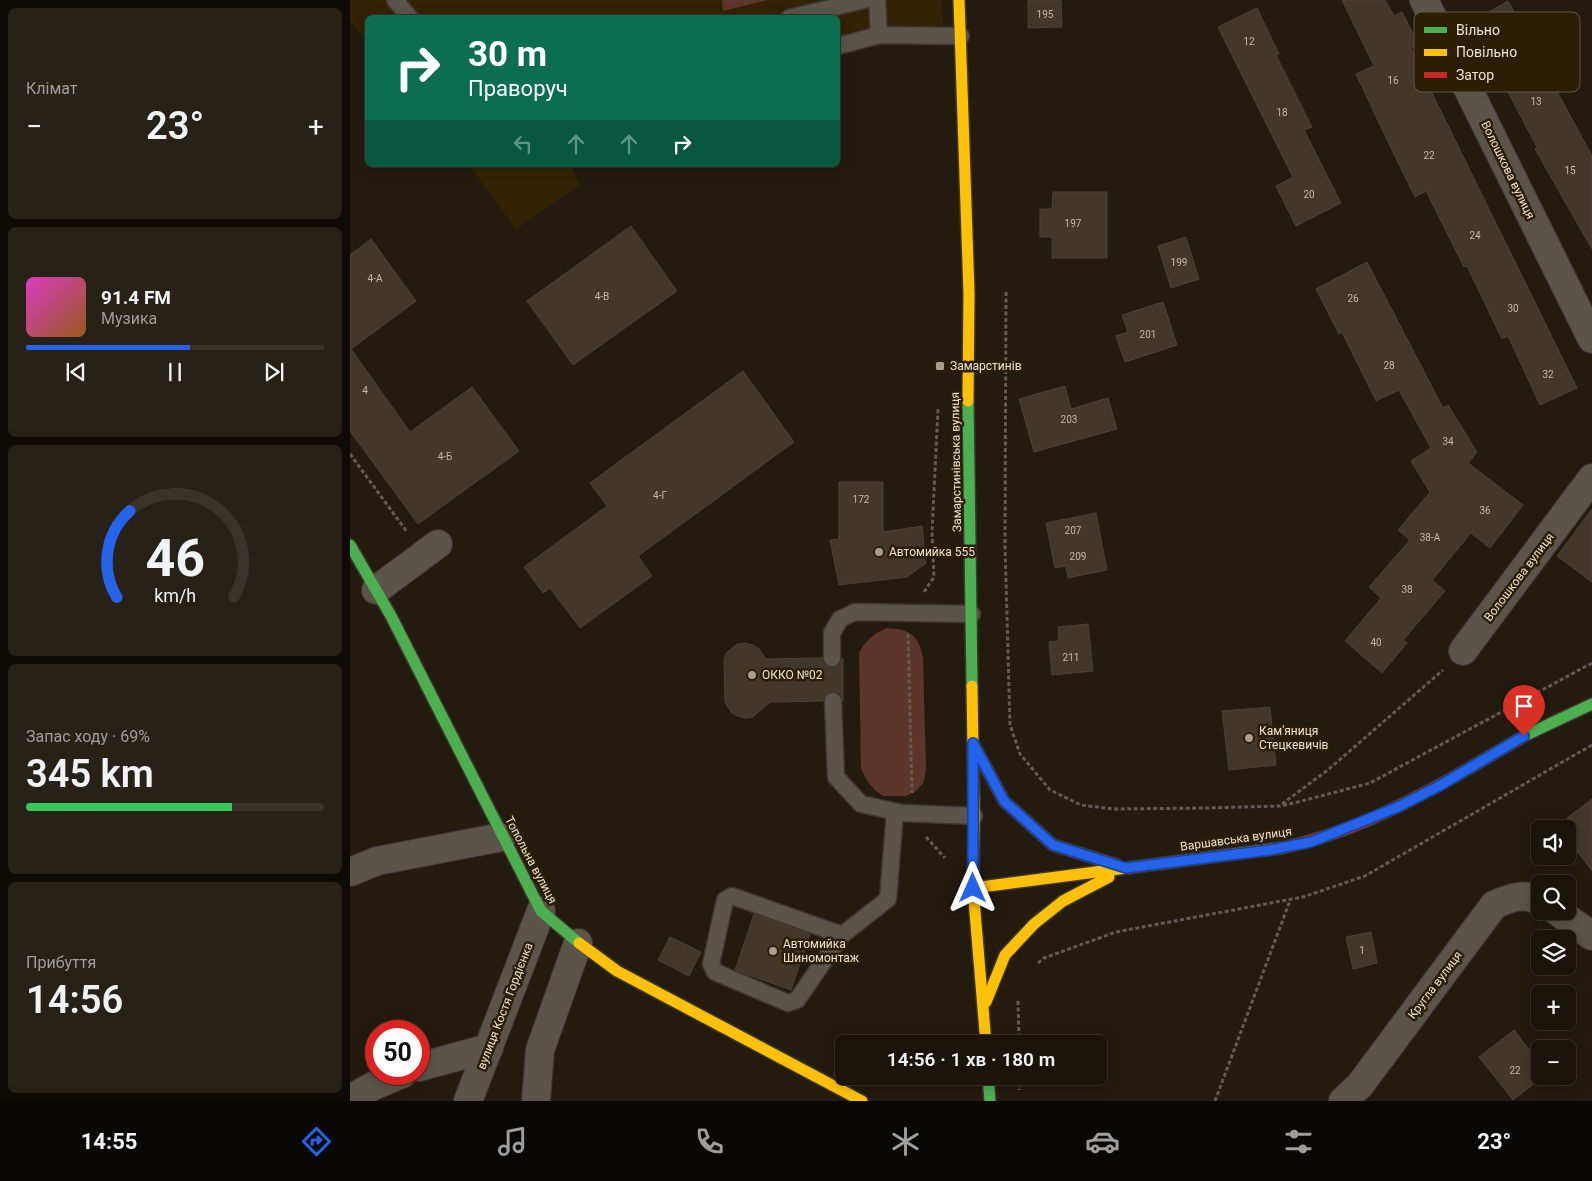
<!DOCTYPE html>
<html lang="uk">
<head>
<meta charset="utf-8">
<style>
	:root { --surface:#1a140a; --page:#272118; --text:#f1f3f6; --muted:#9f9e9c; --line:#38332b; --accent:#2563eb }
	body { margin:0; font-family:Roboto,sans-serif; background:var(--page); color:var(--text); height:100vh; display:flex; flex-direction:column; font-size:19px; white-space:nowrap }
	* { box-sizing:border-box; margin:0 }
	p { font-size:16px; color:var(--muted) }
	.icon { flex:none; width:28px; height:28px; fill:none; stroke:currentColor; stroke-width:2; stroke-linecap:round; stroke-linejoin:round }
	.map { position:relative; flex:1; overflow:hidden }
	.panel { display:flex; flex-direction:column; gap:8px; padding:8px; background:#0e0b06; width:350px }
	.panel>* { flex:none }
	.hud { position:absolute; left:15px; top:15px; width:475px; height:152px; border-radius:8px; box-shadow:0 2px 12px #0003,0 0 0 1px var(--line); background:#0b6e4f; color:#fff; overflow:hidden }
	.fabs { position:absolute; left:1181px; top:820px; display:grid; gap:10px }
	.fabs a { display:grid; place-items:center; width:45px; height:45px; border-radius:8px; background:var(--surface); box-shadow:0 2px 12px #0003,0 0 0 1px var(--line); font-size:25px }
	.speed { position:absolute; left:15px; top:1020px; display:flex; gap:10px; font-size:25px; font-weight:700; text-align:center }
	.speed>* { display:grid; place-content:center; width:65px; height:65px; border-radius:50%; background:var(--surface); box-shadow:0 2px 12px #0003,0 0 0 1px var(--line); line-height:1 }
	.speed .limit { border:8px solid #d22; background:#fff; color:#111 }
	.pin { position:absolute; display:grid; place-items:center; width:42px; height:42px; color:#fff; margin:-51px -21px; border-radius:50% 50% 50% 0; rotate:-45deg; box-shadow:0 0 5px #0007 }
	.pin .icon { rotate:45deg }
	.me { position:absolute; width:55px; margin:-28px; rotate:0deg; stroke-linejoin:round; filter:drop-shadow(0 0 4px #0008) }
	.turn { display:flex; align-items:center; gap:18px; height:105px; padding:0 20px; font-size:22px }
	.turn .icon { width:65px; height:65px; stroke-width:2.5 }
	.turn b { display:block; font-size:35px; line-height:42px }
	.lanes { display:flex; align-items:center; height:48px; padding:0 20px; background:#0003; justify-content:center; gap:25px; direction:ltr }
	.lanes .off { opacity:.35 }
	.big { font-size:38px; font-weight:600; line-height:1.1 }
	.panel .tile { flex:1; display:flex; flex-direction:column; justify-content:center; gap:8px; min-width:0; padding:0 18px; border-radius:8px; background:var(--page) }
	.panel .dial { align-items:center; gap:0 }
	.dial svg { height:130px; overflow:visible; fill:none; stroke:var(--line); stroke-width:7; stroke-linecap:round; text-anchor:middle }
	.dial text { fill:var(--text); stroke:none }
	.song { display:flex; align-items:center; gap:15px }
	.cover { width:60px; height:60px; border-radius:8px; background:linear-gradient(135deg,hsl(310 70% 55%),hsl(30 70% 35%)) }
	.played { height:5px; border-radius:2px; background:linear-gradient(90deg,var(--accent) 55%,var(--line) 55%) }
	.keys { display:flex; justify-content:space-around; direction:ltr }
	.heat { display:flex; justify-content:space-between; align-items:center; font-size:28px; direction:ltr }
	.charge { height:8px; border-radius:4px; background:linear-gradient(90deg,#34c759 69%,var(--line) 0) }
	.trip { position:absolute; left:485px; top:1035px; width:272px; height:50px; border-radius:8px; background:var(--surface); box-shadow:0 2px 12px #0003,0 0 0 1px var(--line); font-weight:600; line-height:50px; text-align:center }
	.tab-bar { display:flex; height:80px; justify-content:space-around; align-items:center; background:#0a0804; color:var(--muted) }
	.tab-bar .icon { width:35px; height:35px }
	.tab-bar .current { color:var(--accent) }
	.tab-bar b { font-size:22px; color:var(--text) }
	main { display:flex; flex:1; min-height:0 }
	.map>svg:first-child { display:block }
	.built { fill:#332304 }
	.green { fill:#5d352a }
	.building { fill:#433729; stroke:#4b4238 }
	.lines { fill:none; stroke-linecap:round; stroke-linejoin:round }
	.lane-casing { stroke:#3e372f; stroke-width:19 }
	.street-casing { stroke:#3e372f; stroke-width:30 }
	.fast-casing { stroke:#3e372f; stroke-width:14 }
	.slow-casing { stroke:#3e372f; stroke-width:14 }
	.jam-casing { stroke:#3e372f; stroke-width:14 }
	.path { stroke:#625c52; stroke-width:3; stroke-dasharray:4 2.5; stroke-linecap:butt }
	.lane { stroke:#5a544a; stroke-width:16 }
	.street { stroke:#5a544a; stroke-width:28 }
	.fast { stroke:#4caf50; stroke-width:11 }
	.slow { stroke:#ffc107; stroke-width:11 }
	.jam { stroke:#c62828; stroke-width:11 }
	.route-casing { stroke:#184099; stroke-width:12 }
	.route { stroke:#2563eb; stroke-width:9 }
	.poi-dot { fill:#a69e8f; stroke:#2c1e05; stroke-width:2 }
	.labels { text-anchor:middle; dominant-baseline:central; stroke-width:5; stroke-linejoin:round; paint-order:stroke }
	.number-label { font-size:10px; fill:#c2b9aa }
	.street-label { font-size:12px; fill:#ede4d5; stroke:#2c1e05 }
	.poi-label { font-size:12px; fill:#ede4d5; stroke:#2c1e05; text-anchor:start }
	.key { fill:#2c1e05; stroke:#665943; stroke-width:1 }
	.key-label { font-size:14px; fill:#ede4d5 }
</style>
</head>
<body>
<main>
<section class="panel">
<div class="tile"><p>Клімат</p>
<div class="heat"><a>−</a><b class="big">23°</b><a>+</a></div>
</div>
<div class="tile">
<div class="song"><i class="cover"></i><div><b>91.4 FM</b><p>Музика</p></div></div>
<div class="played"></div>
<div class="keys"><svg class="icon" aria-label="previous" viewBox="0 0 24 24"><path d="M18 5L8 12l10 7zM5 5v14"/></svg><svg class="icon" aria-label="pause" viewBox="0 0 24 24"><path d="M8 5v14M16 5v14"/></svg><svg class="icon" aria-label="next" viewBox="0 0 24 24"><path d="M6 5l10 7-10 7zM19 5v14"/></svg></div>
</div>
<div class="tile dial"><svg viewBox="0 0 100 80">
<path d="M14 69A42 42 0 1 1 86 69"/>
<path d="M14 69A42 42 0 0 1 22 16" stroke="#2563eb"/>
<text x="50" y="56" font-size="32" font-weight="700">46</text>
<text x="50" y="72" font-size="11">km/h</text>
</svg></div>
<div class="tile"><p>Запас ходу · 69%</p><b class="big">345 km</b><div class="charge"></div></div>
<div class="tile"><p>Прибуття</p><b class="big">14:56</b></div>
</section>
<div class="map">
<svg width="1242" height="1101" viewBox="0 0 1242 1101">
	<rect width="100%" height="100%" fill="#231b0e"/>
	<!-- built -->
	<g class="built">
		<path d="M0 0H592L594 45 530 43 488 55V18H18L17 40 0 21Z"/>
		<path d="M119 165H221L229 186 166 229Z"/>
	</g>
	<!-- green -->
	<g class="green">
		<path d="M372 0H417L373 11Z"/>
		<path d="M537 628C561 629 569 636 573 659L576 769 574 782 566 791 556 796H533L525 790 518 782 511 769 509 653C516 640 523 634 537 628Z"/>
	</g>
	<!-- building -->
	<g class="building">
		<path d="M678 0H711L712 27 678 28Z"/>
		<path d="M992 0H1035L1044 16 1052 12 1068 44 1061 48 1080 87H1079L1227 388 1190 405 1158 336 1152 339 1117 266 1114 267 1076 191 1065 197 1039 144 1006 74 1024 66Z"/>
		<path d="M1158 1 1242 156V249L1185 149 1187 147 1121 22Z"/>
		<path d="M907 8 929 54 926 55 962 127 954 130 991 203 946 226 926 186 943 177 868 27Z"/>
		<path d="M703 192H757V258H702V237H690V209H702Z"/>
		<path d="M281 226 327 291 223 365 177 301Z"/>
		<path d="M836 237 849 279 821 288 808 246Z"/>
		<path d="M21 239 66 301 1 349 60 432 122 387 169 451 68 524 0 431V255Z"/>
		<path d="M1017 262 1093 408 1098 405 1127 452 1118 463 1173 505 1140 548 1121 533 1082 580 1095 591 1053 640 1057 643 1032 673 995 641 1031 598 1019 587 1060 540 1048 530 1080 492 1061 461 1081 448 1049 390 1026 401 992 332 989 334 966 289Z"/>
		<path d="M813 302 827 345 775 362 766 336 778 332 772 315Z"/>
		<path d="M393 371 444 442 288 556 302 576 230 628 200 588 193 593 174 567 257 506 240 483Z"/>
		<path d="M715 386 721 409 758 398 767 429 684 452 669 399Z"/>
		<path d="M489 482H533V532L572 526 576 563 557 577 489 585 480 540 489 539Z"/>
		<path d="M1242 509V582L1207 556Z"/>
		<path d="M746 513 757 570 718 578 716 566 705 568 696 523Z"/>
		<path d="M738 624 743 671 702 675 699 642 709 641 708 627Z"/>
		<path d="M395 643 403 645 409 649 416 659 472 658 477 666 482 668 487 666 493 658V701L488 692 482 691 477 693 473 701 420 702 403 717 395 718 387 716 381 712 375 702 374 660 376 653 381 649 387 644Z"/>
		<path d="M920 707 926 765 879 770 872 711Z"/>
		<path d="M1242 799V871L1218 839V829H1211L1220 822 1217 818Z"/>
		<path d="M404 914 460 934 441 990 385 970Z"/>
		<path d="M1021 932 1027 963 1003 969 996 937Z"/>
		<path d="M320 937 351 952 339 976 308 960Z"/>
		<path d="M1164 1030 1190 1064V1076H1194L1163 1100 1129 1057Z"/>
	</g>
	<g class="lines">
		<!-- lane casing -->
		<g class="lane-casing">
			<g id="lane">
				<path d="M45 0 60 18"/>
				<path d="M527 0 529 35"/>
				<path d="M439 18 514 0"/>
				<path d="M488 46 529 35 611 36"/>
				<path d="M482 658V633L490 619 505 612 622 614"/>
				<path d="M483 701 486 777 511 804 552 813 624 816"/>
				<path d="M492 935 382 896 375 900 361 964 365 972 438 1003 447 1000 492 935 538 899 545 812"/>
			</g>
		</g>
		<!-- street casing -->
		<g class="street-casing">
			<g id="street">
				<path d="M1074 0 1242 339"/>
				<path d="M26 590 88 544"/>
				<path d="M1113 651 1242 478"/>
				<path d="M0 872 27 861 152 837"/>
				<path d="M1207 911 1242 936"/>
				<path d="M69 1067 139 1048"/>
				<path d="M0 1099 23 1086 52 1074"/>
				<path d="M118 1101 191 911"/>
				<path d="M186 1101 190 1050 228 943"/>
				<path d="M993 1101 1010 1085 1144 905C1159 898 1175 892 1190 901"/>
			</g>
		</g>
		<!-- fast casing -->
		<g class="fast-casing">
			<g id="fast">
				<path d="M618 401 622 686"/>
				<path d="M0 545 41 616 191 911 229 943"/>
				<path d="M1123 766 1174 736 1242 704"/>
				<path d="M638 1076 640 1101"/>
			</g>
		</g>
		<!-- slow casing -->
		<g class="slow-casing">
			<g id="slow">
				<path d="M609 0 619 293 618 401"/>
				<path d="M622 686 624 816 623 888 636 1044"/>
				<path d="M625 747 654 801 703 845 767 865"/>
				<path d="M623 888 931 848"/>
				<path d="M229 943 267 971 512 1101"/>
				<path d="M636 1002 655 955 684 924 713 901 759 877"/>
			</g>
		</g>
		<!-- jam casing -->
		<g class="jam-casing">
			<path id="jam" d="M931 848C999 834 1063 801 1123 766"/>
		</g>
		<!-- path -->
		<g class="path">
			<path d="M656 292 655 545 660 725 670 754 700 790 731 805 763 809 857 808 930 806 948 802 1020 783 1242 663"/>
			<path d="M0 454 57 532"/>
			<path d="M574 592 584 577 582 533 588 409"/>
			<path d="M558 634 562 793"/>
			<path d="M932 804 979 769 1093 670"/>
			<path d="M576 837 595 858"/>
			<path d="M688 963 694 958 766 932 953 897 1015 876 1242 745"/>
			<path d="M668 1001 669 1044"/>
			<path d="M669 1076V1090"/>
			<path d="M865 1101 941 898"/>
		</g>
		<!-- lane -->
		<use href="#lane" class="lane"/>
		<!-- street -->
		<use href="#street" class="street"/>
		<!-- fast -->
		<use href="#fast" class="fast"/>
		<!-- slow -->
		<use href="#slow" class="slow"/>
		<!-- jam -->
		<use href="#jam" class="jam"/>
	</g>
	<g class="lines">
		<!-- route casing -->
		<g class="route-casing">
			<path id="route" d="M623 888V743L654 801 703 845 776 868 919 850 961 842 1048 807 1089 786 1174 736"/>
		</g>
		<!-- route -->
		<use href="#route" class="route"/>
	</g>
	<!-- markers -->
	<g class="poi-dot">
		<rect x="585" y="361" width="10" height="10" rx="2.5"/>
		<circle cx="529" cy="552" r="5"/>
		<circle cx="402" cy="675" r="5"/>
		<circle cx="899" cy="738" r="5"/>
		<circle cx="423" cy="951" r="5"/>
	</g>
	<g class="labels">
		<!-- number labels -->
		<g class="number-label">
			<text x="695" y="14">195</text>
			<text x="899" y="41">12</text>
			<text x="1043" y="80">16</text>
			<text x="1186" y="101">13</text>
			<text x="932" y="112">18</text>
			<text x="1079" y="155">22</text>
			<text x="1220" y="170">15</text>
			<text x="959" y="194">20</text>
			<text x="723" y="223">197</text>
			<text x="1125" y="235">24</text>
			<text x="829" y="262">199</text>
			<text x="25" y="278">4-А</text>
			<text x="252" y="296">4-В</text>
			<text x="1003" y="298">26</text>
			<text x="1163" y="308">30</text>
			<text x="798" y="334">201</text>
			<text x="1039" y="365">28</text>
			<text x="1198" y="374">32</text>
			<text x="15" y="390">4</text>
			<text x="719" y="419">203</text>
			<text x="1098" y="441">34</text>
			<text x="95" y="456">4-Б</text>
			<text x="310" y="495">4-Г</text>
			<text x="511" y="499">172</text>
			<text x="1135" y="510">36</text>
			<text x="723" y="530">207</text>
			<text x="1080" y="537">38-А</text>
			<text x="728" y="556">209</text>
			<text x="1057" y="589">38</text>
			<text x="1026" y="642">40</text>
			<text x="721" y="657">211</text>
			<text x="1012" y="950">1</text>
			<text x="1165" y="1070">22</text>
		</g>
		<!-- street labels -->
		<g class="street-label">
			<text transform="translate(1158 170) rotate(64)">Волошкова вулиця</text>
			<text transform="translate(606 462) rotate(-91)">Замарстинівська вулиця</text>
			<text transform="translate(1169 577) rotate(-53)">Волошкова вулиця</text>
			<text transform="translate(886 839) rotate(-8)">Варшавська вулиця</text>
			<text transform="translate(181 860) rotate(62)">Топольна вулиця</text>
			<text transform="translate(1085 985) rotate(-53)">Кругла вулиця</text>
			<text transform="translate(155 1006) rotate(-69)">вулиця Костя Гордієнка</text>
		</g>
		<!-- poi labels -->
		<g class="poi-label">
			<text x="600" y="366">Замарстинів</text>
			<text x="539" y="552">Автомийка 555</text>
			<text x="412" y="675">ОККО №02</text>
			<text x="909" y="731">Кам'яниця<tspan x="909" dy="14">Стецкевичів</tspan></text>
			<text x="433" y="944">Автомийка<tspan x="433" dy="14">Шиномонтаж</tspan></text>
		</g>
	</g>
	<!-- legend -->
	<rect x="1064" y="12" width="166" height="80" rx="8" class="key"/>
	<rect x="1074" y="27" width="23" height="6" fill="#4caf50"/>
	<rect x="1074" y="49" width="23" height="7" fill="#ffc107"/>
	<rect x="1074" y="72" width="23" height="6" fill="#c62828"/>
	<g class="key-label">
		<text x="1106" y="35">Вільно</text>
		<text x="1106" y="57">Повільно</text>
		<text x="1106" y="80">Затор</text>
	</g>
</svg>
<div class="fabs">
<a><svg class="icon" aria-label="sound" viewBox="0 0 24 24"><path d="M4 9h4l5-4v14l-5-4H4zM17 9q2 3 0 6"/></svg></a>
<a><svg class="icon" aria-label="search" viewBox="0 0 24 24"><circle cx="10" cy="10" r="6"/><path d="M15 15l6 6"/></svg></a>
<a><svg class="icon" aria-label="layers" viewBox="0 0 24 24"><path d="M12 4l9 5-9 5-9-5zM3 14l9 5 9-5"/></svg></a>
<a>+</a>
<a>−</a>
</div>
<div class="speed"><div class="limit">50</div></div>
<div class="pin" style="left:1174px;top:736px;background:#d93025"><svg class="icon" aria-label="arrive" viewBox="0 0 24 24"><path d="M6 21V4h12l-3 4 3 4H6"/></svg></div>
<svg class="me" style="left:623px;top:888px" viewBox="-20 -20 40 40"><path d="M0-17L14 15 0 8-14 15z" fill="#2563eb" stroke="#fff" stroke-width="4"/></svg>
<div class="trip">14:56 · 1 хв · 180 m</div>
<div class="hud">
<div class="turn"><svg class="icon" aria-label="right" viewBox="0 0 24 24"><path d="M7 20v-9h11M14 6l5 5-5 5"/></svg><div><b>30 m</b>Праворуч</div></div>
<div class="lanes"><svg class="icon off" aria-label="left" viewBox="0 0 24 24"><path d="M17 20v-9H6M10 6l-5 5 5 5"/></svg><svg class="icon off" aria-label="ahead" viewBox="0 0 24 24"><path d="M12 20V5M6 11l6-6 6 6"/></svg><svg class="icon off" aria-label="ahead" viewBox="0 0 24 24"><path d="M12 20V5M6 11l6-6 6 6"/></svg><svg class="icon" aria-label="right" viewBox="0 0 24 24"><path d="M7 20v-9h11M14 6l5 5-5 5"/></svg></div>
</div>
</div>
</main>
<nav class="tab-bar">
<b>14:55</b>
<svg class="icon current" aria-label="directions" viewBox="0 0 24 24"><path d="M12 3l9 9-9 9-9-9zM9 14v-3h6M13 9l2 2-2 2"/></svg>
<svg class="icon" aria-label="music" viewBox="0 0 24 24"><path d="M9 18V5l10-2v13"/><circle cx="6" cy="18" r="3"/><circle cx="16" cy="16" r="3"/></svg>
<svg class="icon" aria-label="phone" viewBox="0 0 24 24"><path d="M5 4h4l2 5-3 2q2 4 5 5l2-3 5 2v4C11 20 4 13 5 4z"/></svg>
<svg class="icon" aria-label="climate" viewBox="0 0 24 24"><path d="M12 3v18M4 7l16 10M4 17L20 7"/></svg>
<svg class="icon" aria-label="car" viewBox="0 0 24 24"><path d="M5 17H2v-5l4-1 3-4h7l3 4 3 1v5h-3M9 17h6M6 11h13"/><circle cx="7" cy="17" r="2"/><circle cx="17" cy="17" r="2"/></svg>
<svg class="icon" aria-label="filters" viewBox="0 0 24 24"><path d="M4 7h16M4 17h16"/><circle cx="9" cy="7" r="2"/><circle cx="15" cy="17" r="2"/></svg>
<b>23°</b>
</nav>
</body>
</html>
